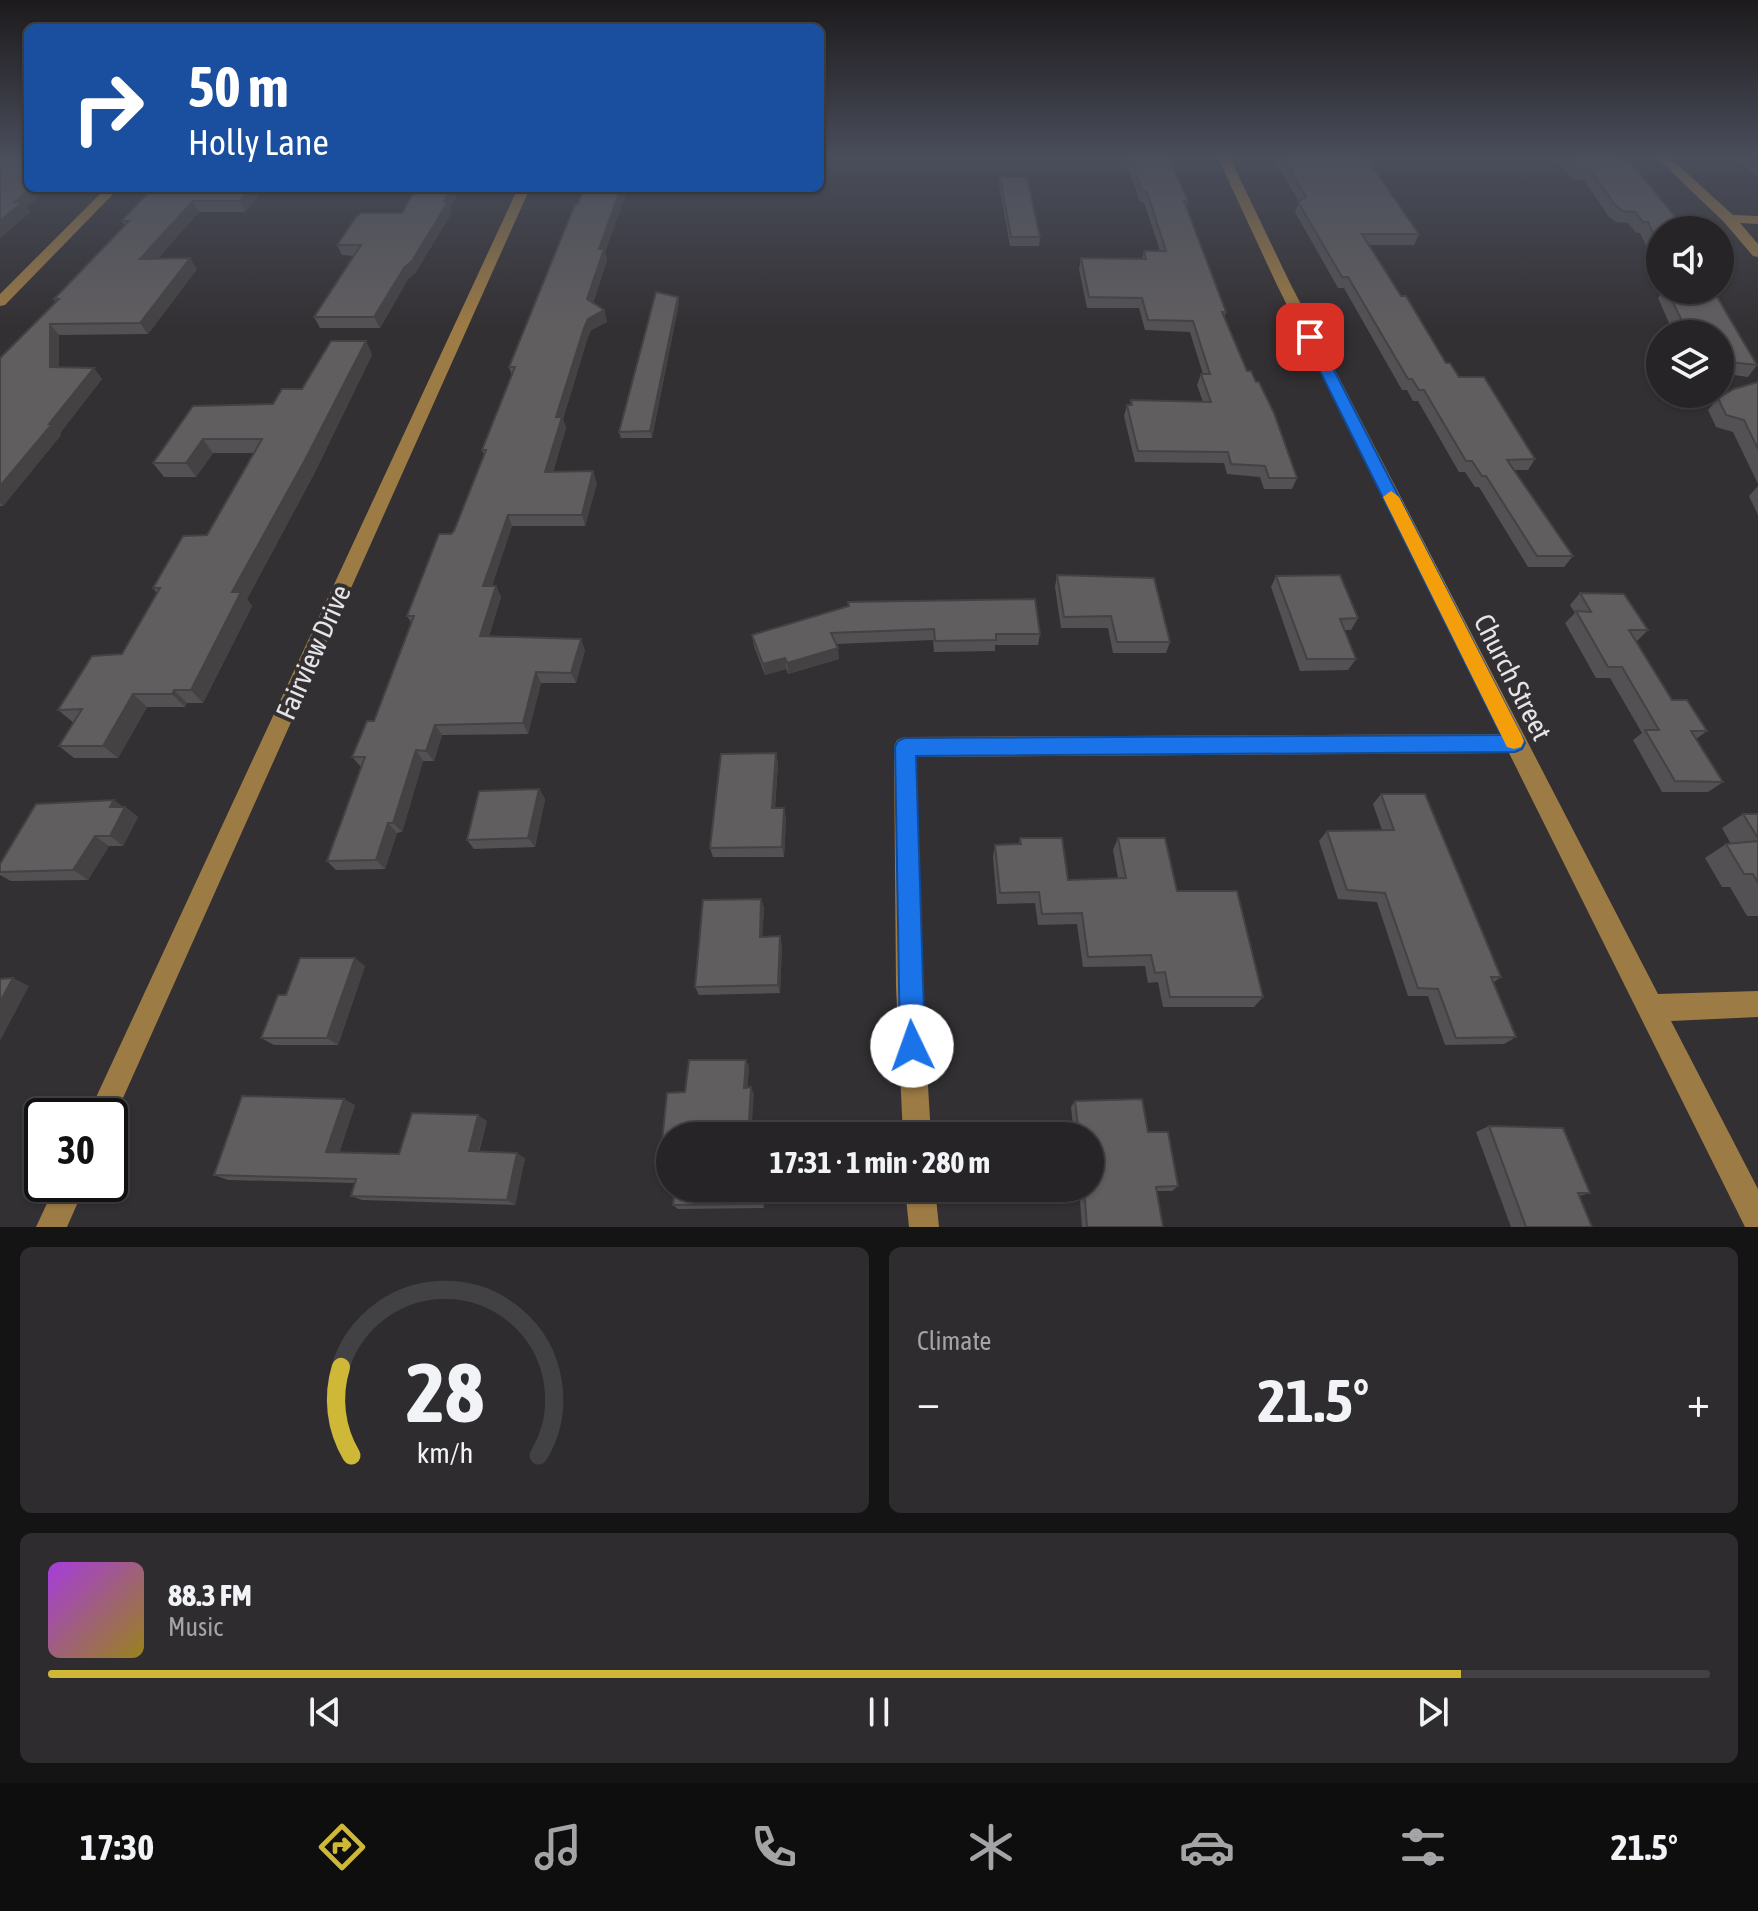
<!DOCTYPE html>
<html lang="en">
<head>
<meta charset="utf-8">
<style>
	:root { --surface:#262426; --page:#2e2c2e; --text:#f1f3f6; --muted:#a4a4a7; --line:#424143; --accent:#cfb837 }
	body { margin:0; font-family:"Asap Condensed",sans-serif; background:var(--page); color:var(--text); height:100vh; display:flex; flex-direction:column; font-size:30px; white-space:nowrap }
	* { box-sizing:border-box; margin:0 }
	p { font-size:26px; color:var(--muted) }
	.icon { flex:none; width:44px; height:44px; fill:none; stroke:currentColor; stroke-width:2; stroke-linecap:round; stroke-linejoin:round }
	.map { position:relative; height:1227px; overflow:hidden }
	.drawer { display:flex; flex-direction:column; gap:20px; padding:20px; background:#151415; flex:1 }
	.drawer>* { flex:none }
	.banner { position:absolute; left:24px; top:24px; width:800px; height:168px; border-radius:12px; box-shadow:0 2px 6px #0004,0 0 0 2px var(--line); background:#1a4fa0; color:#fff; overflow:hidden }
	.buttons { position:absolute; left:1646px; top:216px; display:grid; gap:16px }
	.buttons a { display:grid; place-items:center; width:88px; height:88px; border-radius:50%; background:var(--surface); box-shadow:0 2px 6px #0004,0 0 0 2px var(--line); font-size:40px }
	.speed { position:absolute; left:24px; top:1098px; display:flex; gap:16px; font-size:40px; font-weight:700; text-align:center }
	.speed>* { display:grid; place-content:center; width:104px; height:104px; border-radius:50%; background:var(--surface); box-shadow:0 2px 6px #0004,0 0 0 2px var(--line); line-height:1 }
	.speed .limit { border:4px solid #111; border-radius:12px; background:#fff; color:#111 }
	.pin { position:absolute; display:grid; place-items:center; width:68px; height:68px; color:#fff; margin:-34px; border-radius:16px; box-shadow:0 4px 12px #0006 }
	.me { position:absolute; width:88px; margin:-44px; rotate:357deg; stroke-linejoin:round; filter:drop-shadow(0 0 6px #0008) }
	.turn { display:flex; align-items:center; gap:28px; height:168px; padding:0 32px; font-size:36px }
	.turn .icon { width:104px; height:104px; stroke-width:2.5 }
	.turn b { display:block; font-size:56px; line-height:68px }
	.big { font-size:60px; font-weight:700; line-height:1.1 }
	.drawer .tile { flex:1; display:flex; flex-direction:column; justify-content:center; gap:12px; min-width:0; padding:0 28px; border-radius:12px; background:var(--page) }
	.drawer .dial { align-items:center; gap:0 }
	.dial svg { height:208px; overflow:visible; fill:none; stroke:var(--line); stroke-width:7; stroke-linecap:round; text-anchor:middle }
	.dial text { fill:var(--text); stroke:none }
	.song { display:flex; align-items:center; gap:24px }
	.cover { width:96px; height:96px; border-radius:12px; background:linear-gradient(135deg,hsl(280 70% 55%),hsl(50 70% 35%)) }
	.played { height:8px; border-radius:4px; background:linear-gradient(90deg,var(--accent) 85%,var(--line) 85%) }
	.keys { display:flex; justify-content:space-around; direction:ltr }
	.heat { display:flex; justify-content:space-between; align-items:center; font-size:44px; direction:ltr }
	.drawer .tiles { flex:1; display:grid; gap:20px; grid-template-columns:1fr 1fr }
	.tile:last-child { grid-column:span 2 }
	.trip { position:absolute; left:656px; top:1122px; width:448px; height:80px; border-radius:40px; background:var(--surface); box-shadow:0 2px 6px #0004,0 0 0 2px var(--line); font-weight:700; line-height:80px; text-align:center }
	.menu { display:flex; height:128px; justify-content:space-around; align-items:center; background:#0f0e0f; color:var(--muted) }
	.menu .icon { width:56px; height:56px }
	.menu .on { color:var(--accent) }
	.menu b { font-size:36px; color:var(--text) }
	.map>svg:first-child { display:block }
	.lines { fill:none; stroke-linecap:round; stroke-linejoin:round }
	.minor { fill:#9d7b45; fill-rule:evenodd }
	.wall { fill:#535153 }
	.shaded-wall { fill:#444243 }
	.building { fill:#615e60; stroke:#444243; stroke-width:2 }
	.route { fill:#1a73e8; stroke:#114b97; stroke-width:2 }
	.slow { fill:#f59e0b }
	.labels { text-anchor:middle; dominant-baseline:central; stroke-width:8; stroke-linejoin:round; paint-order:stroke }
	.street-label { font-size:28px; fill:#e6e4e6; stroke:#333033 }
</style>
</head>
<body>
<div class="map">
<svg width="1758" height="1227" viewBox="0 0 1758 1227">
	<rect width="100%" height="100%" fill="#333033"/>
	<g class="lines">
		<!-- minor -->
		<g class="minor">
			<path d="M1217 156H1229L1290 283 1658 994 1758 991V1017L1671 1021 1758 1189V1227H1745L1509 753 916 757 922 986 931 1136H903L896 986 894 747 897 740 905 737 1500 734 1276 283Z"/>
			<path d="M1655 156H1668L1733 215 1758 216V224L1740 223 1758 244V257L1753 256 1724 222Z"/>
			<path d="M106 188H119L5 305 0 306V294Z"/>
			<path d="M518 188H530L110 1127V1116H88L92 1106Z"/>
			<path d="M56 1184H86L67 1227H36Z"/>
			<path d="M905 1188H935L939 1227H909Z"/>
		</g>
	</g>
	<!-- wall -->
	<g class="wall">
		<path d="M1118 156H1168L1188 201 1187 208 1226 312 1224 317 1247 371 1297 478 1292 489H1264L1260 477 1227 474 1224 463 1135 462 1124 416 1127 405H1130L1131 400 1203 402 1197 385 1201 374H1203L1190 332 1145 330 1139 308H1087L1079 269 1081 258 1142 259 1144 251H1160L1144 202H1140L1129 170H1123Z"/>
		<path d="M1272 156H1365L1419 234 1414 245H1369L1401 296 1446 363 1535 459 1528 470H1514L1573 556 1564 567H1528L1479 487H1475L1465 472H1459L1418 401H1413L1407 390H1402L1344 288H1338L1295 212 1299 202Z"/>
		<path d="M1551 156H1616L1660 230V274L1640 233H1636L1628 223 1616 222 1609 217 1584 180H1574Z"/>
		<path d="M1732 156H1758V177Z"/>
		<path d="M1000 177 1040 237 1039 246H1010L999 185Z"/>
		<path d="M153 188H264L245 212H199L157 259 197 269 148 334 59 335V367L102 379 60 433 61 435 3 506H0V358L56 302 54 299 125 225 121 221Z"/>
		<path d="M584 188H628L605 252 607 260 593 303 604 310 607 322 591 330 587 340 563 419 566 428 553 472 597 483 585 526H512L492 586H496L501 597 489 636 585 650 576 683H541L528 734 442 735 434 761H423L402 832 397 833 385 869 336 870 327 861 361 767 352 757 374 721 411 622 407 616 454 531 484 455 482 450 512 375 509 367 578 204Z"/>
		<path d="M450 208 452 212 416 272 408 279 380 328H320L314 317 354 256 342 255 337 245 402 213Z"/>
		<path d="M1664 290H1713L1757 365 1748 377 1720 373V334H1674L1658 298Z"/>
		<path d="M678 297 679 303 652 438H621L619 432Z"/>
		<path d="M366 341 372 355 314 474 247 599 252 606 203 703H187L185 707H147L118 758H74L59 746 74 723 58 710 122 654 157 593 153 588 207 535 254 453H213L196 477H164L153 463 302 389Z"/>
		<path d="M1758 382V484L1733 432 1716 427 1708 410 1718 398Z"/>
		<path d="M1758 486V515L1749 496Z"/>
		<path d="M1057 575 1170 642 1166 653H1113L1108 628H1061L1055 587Z"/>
		<path d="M1276 576 1358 618 1351 630H1344L1356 659 1348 670 1300 671 1271 587Z"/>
		<path d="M1580 593 1648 630 1636 642 1672 700 1707 731 1696 739 1723 782 1708 792H1662L1633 740 1642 733 1610 678H1596L1565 623 1575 613 1570 605Z"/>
		<path d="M849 606 1040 634 1038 645H995V651L934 652 933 640 836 644 839 659 788 674 786 669 765 675 754 646 752 635Z"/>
		<path d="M776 753 778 763 775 808 786 818 784 857H713L710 848Z"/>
		<path d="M539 789 545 799 535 847 474 849 467 840Z"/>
		<path d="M1381 794 1501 977 1494 982 1516 1037 1504 1044 1445 1045 1428 996H1408L1377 902 1338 899 1319 841 1327 831 1382 830 1373 804Z"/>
		<path d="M123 807H125L138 817 123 846H109L88 880 11 881 0 875V864Z"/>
		<path d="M1743 814H1758V916H1747L1730 887H1722L1705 858 1726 844H1731L1722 828Z"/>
		<path d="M1020 838 1068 880 1118 878 1113 850 1118 838 1177 891 1263 997 1254 1007H1163L1158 982 1148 983 1145 966 1083 967 1077 924 1038 925 1035 903 997 904 993 857 995 845 1019 844Z"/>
		<path d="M761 899 764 908 762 937 782 945 780 993 699 995 695 987Z"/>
		<path d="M365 966 338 1045H274L261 1038 286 995Z"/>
		<path d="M749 1066 747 1088 754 1094 670 1136V1148H666L662 1143 685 1092Z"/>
		<path d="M1075 1101 1148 1132 1178 1186 1172 1191H1156L1163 1227H1082L1079 1188H1090V1136H1074L1071 1107Z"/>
		<path d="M355 1105 339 1153 399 1154 487 1121 479 1152 525 1158 515 1205 362 1200 351 1196 355 1183 228 1180 214 1175Z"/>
		<path d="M1489 1126 1590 1193 1579 1196 1592 1227H1511L1476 1132Z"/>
		<path d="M765 1188 764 1208 678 1209 673 1205Z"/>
	</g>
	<!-- shaded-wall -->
	<g class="shaded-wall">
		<path d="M30 188H49L27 207 31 212 0 238V221L15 202Z"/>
		<path d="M250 188H264L245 212 240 201Z"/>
		<path d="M452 188H461L450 208 452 212 416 272 408 279 380 328 374 317Z"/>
		<path d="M621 188H628L605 252 607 260 590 311 587 299 599 249Z"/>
		<path d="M193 201 199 212 148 270 140 259Z"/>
		<path d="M190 258 197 269 148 334 140 323Z"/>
		<path d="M678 297 679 303 652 438 650 431Z"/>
		<path d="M604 310 607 322 591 330 587 340 563 419 566 428 549 483 545 472 556 417 584 328 588 319Z"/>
		<path d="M50 324 59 335V378L50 367Z"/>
		<path d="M366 341 372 355 314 474 247 599 252 606 203 703 191 690 232 592Z"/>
		<path d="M94 368 102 379 60 433 61 435 3 506 0 503V486Z"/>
		<path d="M203 439 213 453 196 477 186 463Z"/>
		<path d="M593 471 597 483 585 526 582 515Z"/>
		<path d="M508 515 512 526 488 597 483 586Z"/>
		<path d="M496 586 501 597 485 647 480 636Z"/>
		<path d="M581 639 585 650 576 683 571 673Z"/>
		<path d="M838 648 839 659 788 674 787 663Z"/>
		<path d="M785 658 786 669 765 675 763 664Z"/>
		<path d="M536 672 541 683 528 734 523 723Z"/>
		<path d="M174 690 187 703 185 707 172 694Z"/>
		<path d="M133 694 147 707 118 758 103 746Z"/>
		<path d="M435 725 442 735 434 761 426 751Z"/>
		<path d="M416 750 423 761 402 832 393 823Z"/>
		<path d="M776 753 778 763 774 818 772 808Z"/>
		<path d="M539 789 545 799 535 847 528 838Z"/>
		<path d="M114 800 138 817 123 846 110 836V807Z"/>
		<path d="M784 808 786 818 784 857 782 847Z"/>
		<path d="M388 823 397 833 385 869 376 860Z"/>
		<path d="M95 836 109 846 88 880 73 870Z"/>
		<path d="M761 899 764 908 762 945 760 937Z"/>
		<path d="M780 936 782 945 780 993 778 985Z"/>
		<path d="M355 958 365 966 338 1045 327 1038Z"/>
		<path d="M13 978 29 986 0 1041V1002Z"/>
		<path d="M746 1060 749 1066 747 1094 744 1088Z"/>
		<path d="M751 1087 754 1094 751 1136H748Z"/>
		<path d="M344 1099 355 1105 338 1157 326 1152Z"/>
		<path d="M478 1115 487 1121 477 1156 469 1151Z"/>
		<path d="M517 1153 525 1158 515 1205 507 1200Z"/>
		<path d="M763 1188H765L764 1208 762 1204Z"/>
	</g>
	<!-- building -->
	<g class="building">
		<path d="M0 156H28V188H30L15 202H23L0 221Z"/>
		<path d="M1124 156H1168L1188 201H1184L1226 312H1222L1247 371H1251L1256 382H1259L1274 413 1297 478H1269L1265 466 1231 464 1228 452 1138 451 1127 405H1132L1131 400 1211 402 1201 374H1210L1193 321 1148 320 1142 298 1089 297 1081 258 1146 259 1144 251H1166L1147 192H1142L1131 160H1125Z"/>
		<path d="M1282 156H1365L1419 234H1362L1401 296H1406L1446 363H1450L1459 377H1484L1535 459 1507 460 1573 556H1537L1486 476H1482L1472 461H1466L1424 390H1419L1412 379H1408L1348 277H1342L1298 202 1306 197Z"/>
		<path d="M1567 156H1616L1625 163 1629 160 1686 230H1660V247L1648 222H1643L1635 212 1623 211 1616 206 1590 170H1580Z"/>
		<path d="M1000 177H1027L1040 237H1011Z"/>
		<path d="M153 188H250L240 201H193L140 259 190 258 140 323 50 324V367L94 368 49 424H52L0 486V358L59 299H54L129 221H121Z"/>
		<path d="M416 188H452L444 202H448L412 261 404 268 374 317H314L361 245H337L356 217 361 213H402Z"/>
		<path d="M584 188H621L599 249H604L587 299 604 310 588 319 584 328 556 417H562L545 472 593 471 582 515H508L483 586H496L480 636 581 639 571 673 536 672 523 723 435 725 426 751 416 750 393 823H388L376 860 327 861 365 757H352L367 721H374L414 616H407L439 534H451L454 531 486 450H482L515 367H509L575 204H578Z"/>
		<path d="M1667 290H1713L1757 365 1720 361V334H1694L1690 325H1684Z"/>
		<path d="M656 292 678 297 650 431 619 432Z"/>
		<path d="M331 341H366L305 460 232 592H241L191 690H174L172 694H133L103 746H59L82 709 58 710 92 656 122 654 160 588H153L183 536 207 535 262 439H203L186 463H153L193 406 273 404 282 389H302Z"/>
		<path d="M1758 382V449L1744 420 1726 415 1718 398 1734 389Z"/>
		<path d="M1057 575 1154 578 1170 642H1117L1111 616 1064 617Z"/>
		<path d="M1340 575 1358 618 1340 619 1356 659H1307L1276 576Z"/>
		<path d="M1580 593 1624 594 1648 630H1629L1672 700H1687L1707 731H1691L1723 782 1675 781 1645 730H1659L1622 667H1608L1576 611 1591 612Z"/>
		<path d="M1035 599 1040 634H996V640L935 641 934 629 831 633 838 648 787 663 785 658 763 664 752 635 849 606 848 602Z"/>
		<path d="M776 753 772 808H784L782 847 710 848 721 754Z"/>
		<path d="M539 789 528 838 467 840 479 791Z"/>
		<path d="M1381 794H1425L1501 977H1491L1516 1037 1456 1038 1438 989 1418 988 1385 893 1347 890 1327 831 1394 830Z"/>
		<path d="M114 800 110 807H125L110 836H95L73 870 0 872V864L36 804Z"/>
		<path d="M1743 814H1758V838Z"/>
		<path d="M1020 838H1062L1068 880 1126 878 1118 838H1165L1177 891H1237L1263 997H1170L1165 972 1155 973 1151 955 1088 957 1082 913 1042 914 1039 892 1000 893 995 845 1021 844Z"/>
		<path d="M1758 841V883L1753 874H1744L1726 844Z"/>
		<path d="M761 899 760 937 780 936 778 985 695 987 703 900Z"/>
		<path d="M300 958H355L327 1038H261L278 995H286Z"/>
		<path d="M13 978 0 1002V979Z"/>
		<path d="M689 1060H746L744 1088 751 1087 748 1136H670V1142L662 1143 667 1093 685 1092Z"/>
		<path d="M242 1096 344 1099 326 1152 399 1154 412 1113 478 1115 469 1151 517 1153 507 1200 351 1196 356 1179 214 1175Z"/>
		<path d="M1142 1099 1148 1132H1168L1178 1186 1156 1187 1163 1227H1087L1084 1188H1090V1136H1079L1075 1101Z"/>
		<path d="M1489 1126 1563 1128 1590 1193H1578L1592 1227H1526Z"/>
		<path d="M675 1188H763L762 1204 673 1205Z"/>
	</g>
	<!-- sky -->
	<linearGradient id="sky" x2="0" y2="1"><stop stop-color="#1c1a1c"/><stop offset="0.48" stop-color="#4a4e5b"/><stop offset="1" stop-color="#4a4e5b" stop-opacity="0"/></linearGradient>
	<rect width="1758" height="328" fill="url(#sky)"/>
	<!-- route -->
	<path class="route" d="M1310 333 1317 337 1522 737 1525 743 1522 749 1515 752 916 756 925 1046 921 1055 912 1059 903 1055 900 1046 895 747 898 741 905 738 1501 735 1303 337Z"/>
	<!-- slow -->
	<path class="slow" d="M1391 491 1399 497 1521 734 1524 741 1521 747 1514 749 1507 747 1383 497Z"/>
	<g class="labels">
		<!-- street labels -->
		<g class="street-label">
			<text transform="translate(313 652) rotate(-66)">Fairview Drive</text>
			<text transform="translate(1513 677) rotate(63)">Church Street</text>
		</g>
	</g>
</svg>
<div class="buttons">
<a><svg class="icon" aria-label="sound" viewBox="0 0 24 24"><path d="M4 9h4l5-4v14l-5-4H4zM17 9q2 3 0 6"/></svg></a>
<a><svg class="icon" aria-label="layers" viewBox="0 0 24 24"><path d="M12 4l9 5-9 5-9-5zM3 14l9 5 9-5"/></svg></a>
</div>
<div class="speed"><div class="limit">30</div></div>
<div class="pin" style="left:1310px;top:337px;background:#d93025"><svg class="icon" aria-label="arrive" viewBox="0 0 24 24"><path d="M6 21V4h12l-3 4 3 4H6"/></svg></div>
<svg class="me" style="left:912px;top:1046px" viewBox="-20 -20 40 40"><circle r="19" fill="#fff"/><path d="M0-13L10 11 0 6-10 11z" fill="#1a73e8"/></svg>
<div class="trip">17:31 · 1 min · 280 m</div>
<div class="banner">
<div class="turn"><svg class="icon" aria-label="right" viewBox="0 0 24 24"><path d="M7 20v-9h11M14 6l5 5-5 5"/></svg><div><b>50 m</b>Holly Lane</div></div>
</div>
</div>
<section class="drawer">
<div class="tiles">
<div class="tile dial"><svg viewBox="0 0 100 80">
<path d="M14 69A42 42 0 1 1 86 69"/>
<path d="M14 69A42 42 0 0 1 10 35" stroke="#cfb837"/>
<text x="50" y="56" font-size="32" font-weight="700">28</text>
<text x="50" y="72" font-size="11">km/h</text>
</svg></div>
<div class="tile"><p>Climate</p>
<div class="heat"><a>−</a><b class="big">21.5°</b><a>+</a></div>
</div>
<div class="tile">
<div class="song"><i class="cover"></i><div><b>88.3 FM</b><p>Music</p></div></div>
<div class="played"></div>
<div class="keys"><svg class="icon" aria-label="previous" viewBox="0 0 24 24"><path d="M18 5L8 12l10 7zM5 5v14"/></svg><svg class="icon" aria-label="pause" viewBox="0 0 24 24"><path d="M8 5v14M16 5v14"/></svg><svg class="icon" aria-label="next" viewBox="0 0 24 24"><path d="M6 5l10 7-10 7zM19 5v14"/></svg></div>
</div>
</div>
</section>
<nav class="menu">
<b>17:30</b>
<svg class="icon on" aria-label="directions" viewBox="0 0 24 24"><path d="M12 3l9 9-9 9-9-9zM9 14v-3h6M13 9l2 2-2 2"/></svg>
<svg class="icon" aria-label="music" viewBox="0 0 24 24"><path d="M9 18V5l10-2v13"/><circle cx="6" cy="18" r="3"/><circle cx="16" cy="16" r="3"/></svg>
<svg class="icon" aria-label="phone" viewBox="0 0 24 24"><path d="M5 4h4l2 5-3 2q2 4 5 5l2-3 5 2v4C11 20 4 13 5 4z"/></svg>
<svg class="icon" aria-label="climate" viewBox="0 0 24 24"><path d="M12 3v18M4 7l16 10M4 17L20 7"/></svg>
<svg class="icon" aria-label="car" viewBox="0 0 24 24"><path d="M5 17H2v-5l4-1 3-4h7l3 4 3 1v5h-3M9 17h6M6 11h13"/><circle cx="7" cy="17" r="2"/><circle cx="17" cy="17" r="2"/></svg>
<svg class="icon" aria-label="filters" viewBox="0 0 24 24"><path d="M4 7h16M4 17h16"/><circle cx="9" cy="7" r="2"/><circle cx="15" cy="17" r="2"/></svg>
<b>21.5°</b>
</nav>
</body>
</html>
